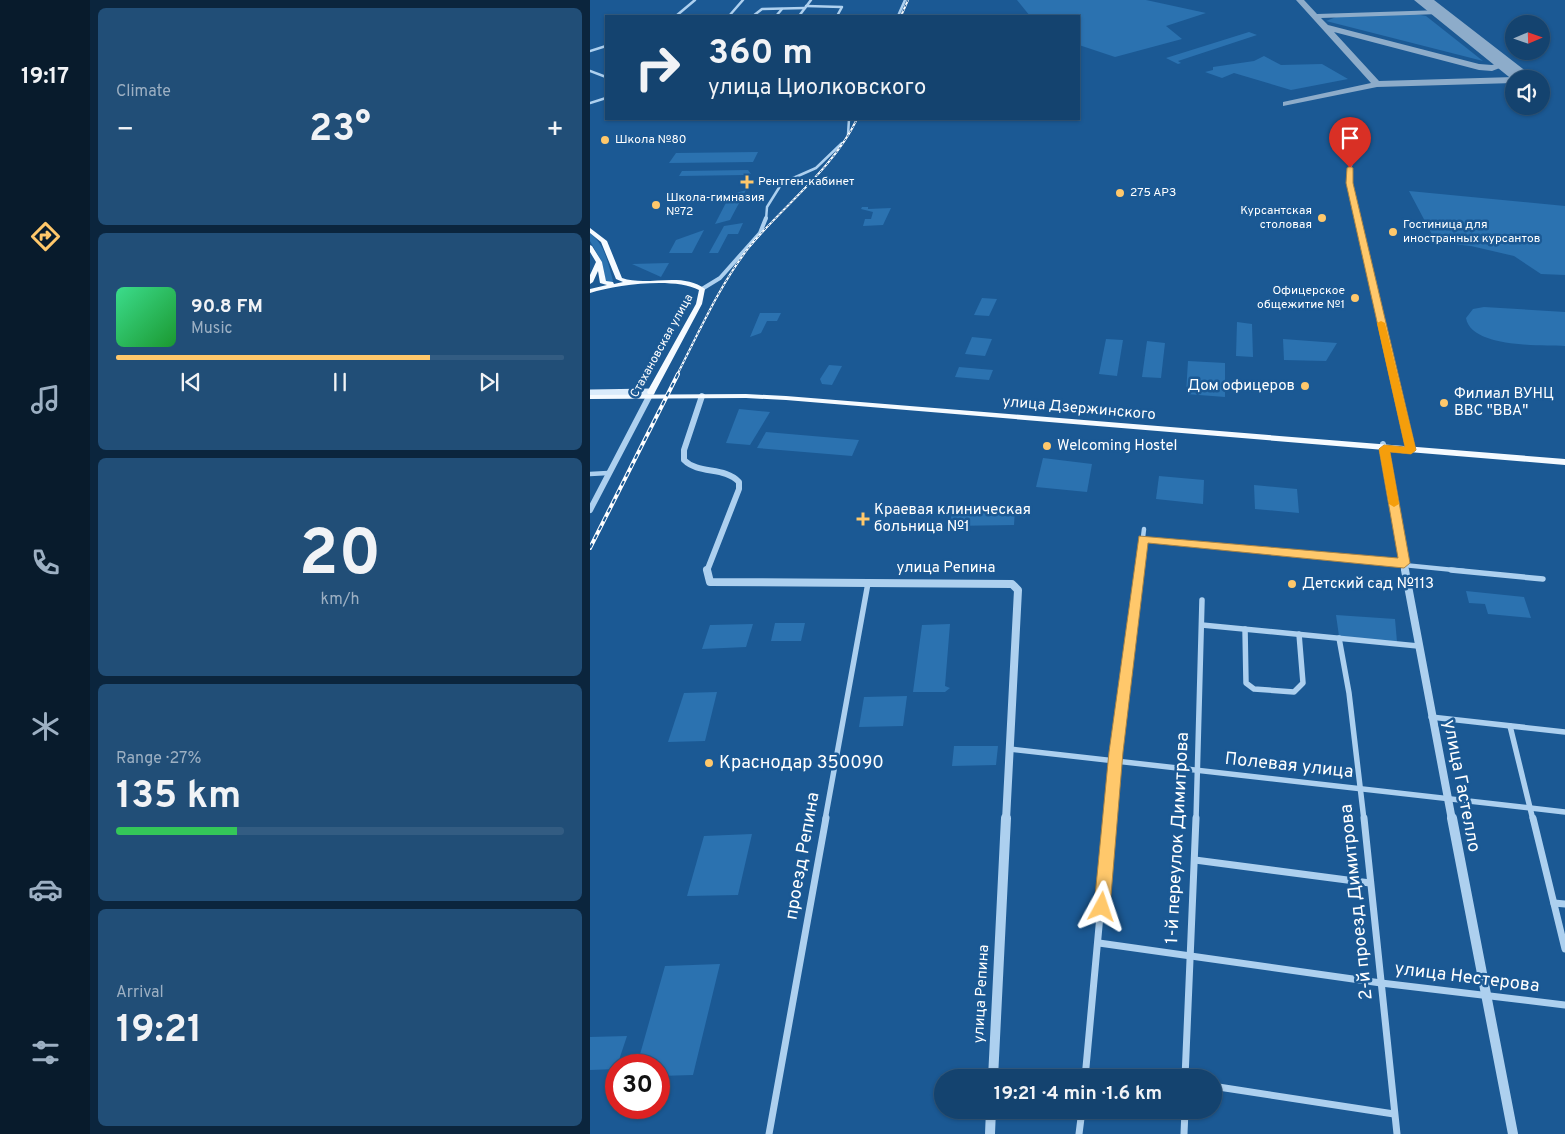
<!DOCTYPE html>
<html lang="en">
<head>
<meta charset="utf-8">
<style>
	:root { --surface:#14436f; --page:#214e77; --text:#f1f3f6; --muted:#9db0c3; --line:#335c82; --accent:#ffc86b }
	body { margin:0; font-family:Overpass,sans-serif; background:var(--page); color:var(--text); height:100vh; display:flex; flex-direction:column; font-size:19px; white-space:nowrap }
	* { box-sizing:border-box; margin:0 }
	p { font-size:16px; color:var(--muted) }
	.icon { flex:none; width:28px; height:28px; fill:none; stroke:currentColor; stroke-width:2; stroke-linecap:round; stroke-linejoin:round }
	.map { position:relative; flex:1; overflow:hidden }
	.drawer { display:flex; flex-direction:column; gap:8px; padding:8px; background:#0b253d; width:500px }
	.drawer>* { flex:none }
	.guide { position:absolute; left:15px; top:15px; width:475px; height:105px; border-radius:0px; box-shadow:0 1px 4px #0004,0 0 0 1px var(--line); background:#14436f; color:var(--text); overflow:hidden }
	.needle { width:32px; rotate:88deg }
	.buttons { position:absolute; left:915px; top:15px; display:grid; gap:10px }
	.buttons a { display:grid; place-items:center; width:45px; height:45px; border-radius:50%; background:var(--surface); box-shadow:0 1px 4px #0004,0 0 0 1px var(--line); font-size:25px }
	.speed { position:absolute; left:15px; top:1054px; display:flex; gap:10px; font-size:25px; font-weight:700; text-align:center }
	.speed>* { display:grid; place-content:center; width:65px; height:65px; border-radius:50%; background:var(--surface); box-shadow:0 1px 4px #0004,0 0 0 1px var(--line); line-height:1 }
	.speed .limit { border:8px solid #d22; background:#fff; color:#111 }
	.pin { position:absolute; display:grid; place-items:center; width:42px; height:42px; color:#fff; margin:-51px -21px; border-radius:50% 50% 50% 0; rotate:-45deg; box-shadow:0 0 5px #0007 }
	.pin .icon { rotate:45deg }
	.me { position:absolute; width:55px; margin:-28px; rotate:5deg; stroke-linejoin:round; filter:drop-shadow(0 0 4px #0008) }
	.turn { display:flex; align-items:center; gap:18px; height:105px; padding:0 20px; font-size:22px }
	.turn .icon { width:65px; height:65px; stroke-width:2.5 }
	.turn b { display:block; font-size:35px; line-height:42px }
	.big { font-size:38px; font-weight:700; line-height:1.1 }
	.drawer .tile { flex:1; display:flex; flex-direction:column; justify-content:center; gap:8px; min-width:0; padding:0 18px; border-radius:8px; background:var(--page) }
	.drawer .dial { align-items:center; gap:0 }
	.dial b { font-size:65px; line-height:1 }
	.song { display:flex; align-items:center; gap:15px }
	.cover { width:60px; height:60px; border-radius:8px; background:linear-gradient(135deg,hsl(150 70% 55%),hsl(130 70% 35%)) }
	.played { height:5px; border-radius:2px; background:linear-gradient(90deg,var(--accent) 70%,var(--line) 70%) }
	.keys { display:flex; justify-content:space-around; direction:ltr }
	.heat { display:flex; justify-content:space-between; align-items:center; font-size:28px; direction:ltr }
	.charge { height:8px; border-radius:4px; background:linear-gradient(90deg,#34c759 27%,var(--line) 0) }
	.trip { position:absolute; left:344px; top:1069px; width:288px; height:50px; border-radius:25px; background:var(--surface); box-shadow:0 1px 4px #0004,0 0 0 1px var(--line); font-weight:700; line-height:50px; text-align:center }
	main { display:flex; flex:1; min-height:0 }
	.tab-bar { display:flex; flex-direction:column; width:90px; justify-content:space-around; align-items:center; background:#081b2c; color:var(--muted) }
	.tab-bar .icon { width:35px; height:35px }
	.tab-bar .selected { color:var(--accent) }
	.tab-bar b { font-size:22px; color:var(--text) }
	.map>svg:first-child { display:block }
	.green { fill:#2b72b0 }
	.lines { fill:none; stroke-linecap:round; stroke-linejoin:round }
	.taxiway { fill:#8dacca; fill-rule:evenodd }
	.runway { fill:#8dacca; fill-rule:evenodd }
	.minor-far4 { stroke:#add0ef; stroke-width:2.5 }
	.minor-far3 { stroke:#add0ef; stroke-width:4 }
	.minor-far2 { stroke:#add0ef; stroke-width:4.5 }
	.minor-far1 { stroke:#add0ef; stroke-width:5.5 }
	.minor { stroke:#add0ef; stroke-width:7 }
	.tertiary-far2 { stroke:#add0ef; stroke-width:6 }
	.tertiary-far1 { stroke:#add0ef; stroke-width:8 }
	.tertiary { stroke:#add0ef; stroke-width:10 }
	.secondary { stroke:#daebfb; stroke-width:7 }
	.primary { fill:#f5faff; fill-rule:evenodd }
	.rail-far1-casing { stroke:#fff; stroke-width:2 }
	.rail-casing { stroke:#fff; stroke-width:4 }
	.rail-far1 { stroke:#1b5994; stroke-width:1; stroke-dasharray:2.5; stroke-linecap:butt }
	.rail { stroke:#1b5994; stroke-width:2; stroke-dasharray:5; stroke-linecap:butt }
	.route { fill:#ffc86b; stroke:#a68246 }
	.slow { fill:#f59e0b }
	.poi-dot { fill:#ffc86b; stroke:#1b5994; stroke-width:2 }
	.labels { text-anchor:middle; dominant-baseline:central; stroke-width:5; stroke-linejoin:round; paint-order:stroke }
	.far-poi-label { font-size:12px; fill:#fff; stroke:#1b5994; text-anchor:start }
	.far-street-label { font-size:12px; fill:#fff; stroke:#1b5994 }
	.poi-label { font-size:15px; fill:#fff; stroke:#1b5994; text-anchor:start }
	.street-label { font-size:15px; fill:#fff; stroke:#1b5994 }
	.near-poi-label { font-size:18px; fill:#fff; stroke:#1b5994; text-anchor:start }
	.near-street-label { font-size:18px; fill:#fff; stroke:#1b5994 }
</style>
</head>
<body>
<main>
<nav class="tab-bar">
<b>19:17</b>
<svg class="icon selected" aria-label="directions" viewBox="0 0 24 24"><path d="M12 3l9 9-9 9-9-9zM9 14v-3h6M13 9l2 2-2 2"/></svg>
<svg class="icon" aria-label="music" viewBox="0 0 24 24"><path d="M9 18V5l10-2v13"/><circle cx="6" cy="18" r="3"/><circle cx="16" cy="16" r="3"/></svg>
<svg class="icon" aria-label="phone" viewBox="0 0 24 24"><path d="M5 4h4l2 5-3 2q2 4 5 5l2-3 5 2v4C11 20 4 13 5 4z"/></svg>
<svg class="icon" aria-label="climate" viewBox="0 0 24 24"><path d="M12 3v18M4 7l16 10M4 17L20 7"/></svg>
<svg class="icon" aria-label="car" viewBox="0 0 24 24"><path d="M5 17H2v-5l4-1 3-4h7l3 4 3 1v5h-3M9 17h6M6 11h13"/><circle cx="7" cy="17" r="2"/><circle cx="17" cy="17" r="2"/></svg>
<svg class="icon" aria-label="filters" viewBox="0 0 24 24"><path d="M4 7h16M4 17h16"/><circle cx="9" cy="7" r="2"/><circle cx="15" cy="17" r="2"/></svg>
</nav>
<section class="drawer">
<div class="tile"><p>Climate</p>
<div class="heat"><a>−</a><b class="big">23°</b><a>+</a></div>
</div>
<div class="tile">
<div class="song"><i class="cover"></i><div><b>90.8 FM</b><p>Music</p></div></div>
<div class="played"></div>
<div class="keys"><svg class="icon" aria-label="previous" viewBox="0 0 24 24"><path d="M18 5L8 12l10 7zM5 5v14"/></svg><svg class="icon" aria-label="pause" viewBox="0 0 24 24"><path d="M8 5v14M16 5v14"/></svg><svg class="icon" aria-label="next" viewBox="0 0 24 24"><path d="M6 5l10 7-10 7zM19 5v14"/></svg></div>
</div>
<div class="tile dial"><b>20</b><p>km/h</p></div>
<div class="tile"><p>Range · 27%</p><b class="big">135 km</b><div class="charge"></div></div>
<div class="tile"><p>Arrival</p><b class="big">19:21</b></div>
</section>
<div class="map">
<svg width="975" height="1134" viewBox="0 0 975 1134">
	<rect width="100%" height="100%" fill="#1b5994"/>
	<!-- green -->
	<g class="green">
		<path d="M427 0H556L616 13 576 26 592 39 525 57 489 45V16H440Z"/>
		<path d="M825 14 836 16 893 61 736 21 746 17Z"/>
		<path d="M659 32 667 35 588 61 591 63 588 64 576 58Z"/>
		<path d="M674 56 691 65 732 64 758 79 701 90 644 73 632 78 615 72 623 70V67L664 61Z"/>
		<path d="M168 152 163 162 79 163 86 153Z"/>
		<path d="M158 170 161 174 155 175 89 176 92 171Z"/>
		<path d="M156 190 140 220 125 224 140 195Z"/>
		<path d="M819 191 975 206V275L951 274 924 256 881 246 846 242Z"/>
		<path d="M272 207H278V209L301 208 293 225 273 226 275 219H281L283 212 271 209Z"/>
		<path d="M153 223 148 234H138L128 253H119L134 226Z"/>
		<path d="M114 230 102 253H79L86 240Z"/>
		<path d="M0 233C15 245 18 263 23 281L21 283 16 282 12 262 0 241Z"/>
		<path d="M79 263 71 277 42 264 78 263Z"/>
		<path d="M392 298 407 299 399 316 384 315Z"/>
		<path d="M894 307 975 312V346C951 345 881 348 876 318L883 309Z"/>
		<path d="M170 313H191L187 321H177L171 333 160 337Z"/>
		<path d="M647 322 662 324 663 357 646 356Z"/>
		<path d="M382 337 402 339 395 356 375 354Z"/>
		<path d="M516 339 533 340 527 376 509 374Z"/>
		<path d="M693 339 747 343 736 361 694 360Z"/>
		<path d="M557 341 575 343 571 378 552 377Z"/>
		<path d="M598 361 635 363V397L596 394Z"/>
		<path d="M239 365 252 366 242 385 232 384 230 379Z"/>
		<path d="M369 367 403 370 399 380 365 377Z"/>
		<path d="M149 409 180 412 160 445 136 443Z"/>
		<path d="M176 432 269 440 262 456 167 448Z"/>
		<path d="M453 458 502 464 497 492 446 487Z"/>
		<path d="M569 476 614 480 613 504 566 499Z"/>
		<path d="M664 485 707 489 709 513 665 509Z"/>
		<path d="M362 510H425L424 525 360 526Z"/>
		<path d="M876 591 934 597 941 618 898 614 895 604 879 603Z"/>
		<path d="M746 615 805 619 807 642 749 636Z"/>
		<path d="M185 623H215L211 641H181Z"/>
		<path d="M163 624 156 647 112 649 120 625Z"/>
		<path d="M360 624 355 686 360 688 355 692H323L332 625Z"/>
		<path d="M127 692 115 741 78 742 94 693Z"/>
		<path d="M317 696 313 726 269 727 274 697Z"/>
		<path d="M364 746H408L406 765 362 766Z"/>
		<path d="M162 834 148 895 97 896 114 836Z"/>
		<path d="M130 964 103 1075 69 1076V1065H47L75 966Z"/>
		<path d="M37 1036 26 1069 0 1070V1037Z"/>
	</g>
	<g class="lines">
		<!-- taxiway -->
		<path class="taxiway" d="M706 0H714L727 14 852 10V14H849L731 18 738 25 889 64 902 65 916 61 920 64 902 71 889 70 744 32 789 81 924 77 928 79H924V83L787 87 693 106V102L781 83Z"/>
		<!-- runway -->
		<path class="runway" d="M824 0H844L946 79H924V81Z"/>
		<!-- minor-far4 -->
		<g class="minor-far4">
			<path d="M216 6 252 7 247 16"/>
			<path d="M86 16 105 0"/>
			<path d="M139 16 153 0"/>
			<path d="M163 16 172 9 215 8"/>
			<path d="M186 16 192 9"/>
			<path d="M209 16 221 0"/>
			<path d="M308 16 315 0"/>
			<path d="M0 51 16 46"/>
			<path d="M0 71 16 77"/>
			<path d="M0 103 16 98"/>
			<path d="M258 135 259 119"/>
			<path d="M176 220 177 207 192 183 226 168 252 143"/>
			<path d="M768 220 760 183V168L772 135"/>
		</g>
		<!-- minor-far3 -->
		<g class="minor-far3">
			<path d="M768 218 804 375"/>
			<path d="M112 289 130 278 170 233 176 218"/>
		</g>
		<!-- minor-far2 -->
		<g class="minor-far2">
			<path d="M804 374 821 450"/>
			<path d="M0 474 18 473"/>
			<path d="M553 539 874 571"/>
			<path d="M549 571 554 529"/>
		</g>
		<!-- minor-far1 -->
		<g class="minor-far1">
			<path d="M861 570 953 579"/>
			<path d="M612 625 828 646"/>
			<path d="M655 629 656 683 664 689 704 692 713 683 709 634"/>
			<path d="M749 638 759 693 774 820"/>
			<path d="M841 717 975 732"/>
			<path d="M920 726 943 820"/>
			<path d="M420 749 975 812"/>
			<path d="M235 820 278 583"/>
			<path d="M519 820 549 570"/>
			<path d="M606 820 612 600"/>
		</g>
		<!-- minor -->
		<g class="minor">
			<path d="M774 818 807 1134"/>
			<path d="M943 818 975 949"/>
			<path d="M605 860 780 883"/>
			<path d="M964 903 975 904"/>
			<path d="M509 943 791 983 975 1005"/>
			<path d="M495 1078 519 818"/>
			<path d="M595 1078 606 818"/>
			<path d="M622 1086 804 1114"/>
			<path d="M179 1134 236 818"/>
			<path d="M489 1134 492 1110"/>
			<path d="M594 1134 595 1110"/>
		</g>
		<!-- tertiary-far2 -->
		<g class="tertiary-far2">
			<path d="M112 396 94 450V460C109 475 134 466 149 482V489L117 571"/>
			<path d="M793 444 815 571"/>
			<path d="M0 510 61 393"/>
		</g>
		<!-- tertiary-far1 -->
		<g class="tertiary-far1">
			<path d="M117 570 120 582 422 584 428 590 416 820"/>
			<path d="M815 570 862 820"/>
		</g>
		<!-- tertiary -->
		<g class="tertiary">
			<path d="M862 818 923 1134"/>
			<path d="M403 1078 416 818"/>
			<path d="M400 1134 401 1110"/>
		</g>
		<!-- secondary -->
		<path class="secondary" d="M0 393 61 392"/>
		<!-- primary -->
		<g class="primary">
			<path d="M0 228 17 241 32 278C57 287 92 271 115 289L112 304 64 394H58L57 392 106 304 109 290C83 277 27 285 0 293V289L17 285 10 283 8 271 3 282 0 284V275L6 262 0 252V245L2 246 12 262 16 281 23 282 24 284 33 282 26 279 11 242 0 233Z"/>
			<path d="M156 394 196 396 975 459V465L196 400 156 398 0 399V395Z"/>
		</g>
		<!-- rail-far1 casing -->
		<g class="rail-far1-casing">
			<g id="rail-far1">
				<path d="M311 16 318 0"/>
				<path d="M87 375C109 332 130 284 160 246 195 204 243 169 267 119"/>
			</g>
		</g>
		<!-- rail casing -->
		<g class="rail-casing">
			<path id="rail" d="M0 548 88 374"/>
		</g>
		<!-- rail-far1 -->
		<use href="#rail-far1" class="rail-far1"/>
		<!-- rail -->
		<use href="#rail" class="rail"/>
	</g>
	<!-- route -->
	<path class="route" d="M760 166 763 168V183L826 450 821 454 800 452 820 563 814 568 558 543 533 752 520 907 517 912 512 914 507 912 504 907 519 752 549 536 808 558 789 449 794 445 815 447 756 183 757 168Z"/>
	<!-- slow -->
	<path class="slow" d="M791 321 795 323 826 450 821 454 800 452 809 504 804 507 799 504 789 449 794 445 815 447 787 323Z"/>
	<!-- markers -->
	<g class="poi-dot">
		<circle cx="15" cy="140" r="5"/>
		<path d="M154.5 174.5h5v5h5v5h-5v5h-5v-5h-5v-5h5z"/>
		<circle cx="530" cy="193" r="5"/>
		<circle cx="66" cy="205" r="5"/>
		<circle cx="732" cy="218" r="5"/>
		<circle cx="803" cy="232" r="5"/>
		<circle cx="765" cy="298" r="5"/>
		<circle cx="715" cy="386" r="5"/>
		<circle cx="854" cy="403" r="5"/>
		<circle cx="457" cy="446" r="5"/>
		<path d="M270.5 511.5h5v5h5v5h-5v5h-5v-5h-5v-5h5z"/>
		<circle cx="702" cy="584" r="5"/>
		<circle cx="119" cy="763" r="5"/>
	</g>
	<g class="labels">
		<!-- far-poi labels -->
		<g class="far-poi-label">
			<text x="25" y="140">Школа №80</text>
			<text x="168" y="182">Рентген-кабинет</text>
			<text x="540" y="193">275 АРЗ</text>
			<text x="76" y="198">Школа-гимназия<tspan x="76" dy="14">№72</tspan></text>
			<text x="722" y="211" text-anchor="end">Курсантская<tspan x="722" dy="14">столовая</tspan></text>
			<text x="813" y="225">Гостиница для<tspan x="813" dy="14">иностранных курсантов</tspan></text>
			<text x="755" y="291" text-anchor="end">Офицерское<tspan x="755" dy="14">общежитие №1</tspan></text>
		</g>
		<!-- far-street labels -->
		<g class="far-street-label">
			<text transform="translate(72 346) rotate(-61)">Стахановская улица</text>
		</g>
		<!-- poi labels -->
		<g class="poi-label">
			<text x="705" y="386" text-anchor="end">Дом офицеров</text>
			<text x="864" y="394">Филиал ВУНЦ<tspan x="864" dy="17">ВВС "ВВА"</tspan></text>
			<text x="467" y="446">Welcoming Hostel</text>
			<text x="284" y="510">Краевая клиническая<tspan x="284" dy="17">больница №1</tspan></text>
			<text x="712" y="584">Детский сад №113</text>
		</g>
		<!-- street labels -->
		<g class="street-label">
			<text transform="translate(489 409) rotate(5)">улица Дзержинского</text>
			<text x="356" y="568">улица Репина</text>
			<text transform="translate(392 994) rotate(-87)">улица Репина</text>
		</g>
		<!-- near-poi labels -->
		<g class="near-poi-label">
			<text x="129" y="763">Краснодар 350090</text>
		</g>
		<!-- near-street labels -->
		<g class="near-street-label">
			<text transform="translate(699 766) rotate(6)">Полевая улица</text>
			<text transform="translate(871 786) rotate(79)">улица Гастелло</text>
			<text transform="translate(588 838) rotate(-87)">1-й переулок Димитрова</text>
			<text transform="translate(213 856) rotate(-80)">проезд Репина</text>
			<text transform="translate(767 902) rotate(-96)">2-й проезд Димитрова</text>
			<text transform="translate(877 978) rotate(7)">улица Нестерова</text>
		</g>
	</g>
</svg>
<div class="buttons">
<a><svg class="needle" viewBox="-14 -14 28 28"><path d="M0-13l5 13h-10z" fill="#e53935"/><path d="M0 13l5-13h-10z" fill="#9db0c3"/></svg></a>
<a><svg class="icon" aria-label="sound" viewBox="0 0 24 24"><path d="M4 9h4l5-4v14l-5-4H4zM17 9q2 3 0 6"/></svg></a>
</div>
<div class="speed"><div class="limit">30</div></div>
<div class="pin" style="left:760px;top:168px;background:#d93025"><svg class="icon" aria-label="arrive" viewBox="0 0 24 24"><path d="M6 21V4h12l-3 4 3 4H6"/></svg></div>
<svg class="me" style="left:512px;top:907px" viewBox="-20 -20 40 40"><path d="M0-17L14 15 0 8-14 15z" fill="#ffc86b" stroke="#fff" stroke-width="4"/></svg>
<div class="trip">19:21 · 4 min · 1.6 km</div>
<div class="guide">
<div class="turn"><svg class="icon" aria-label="right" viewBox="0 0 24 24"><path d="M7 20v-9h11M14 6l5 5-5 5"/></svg><div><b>360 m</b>улица Циолковского</div></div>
</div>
</div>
</main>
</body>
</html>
